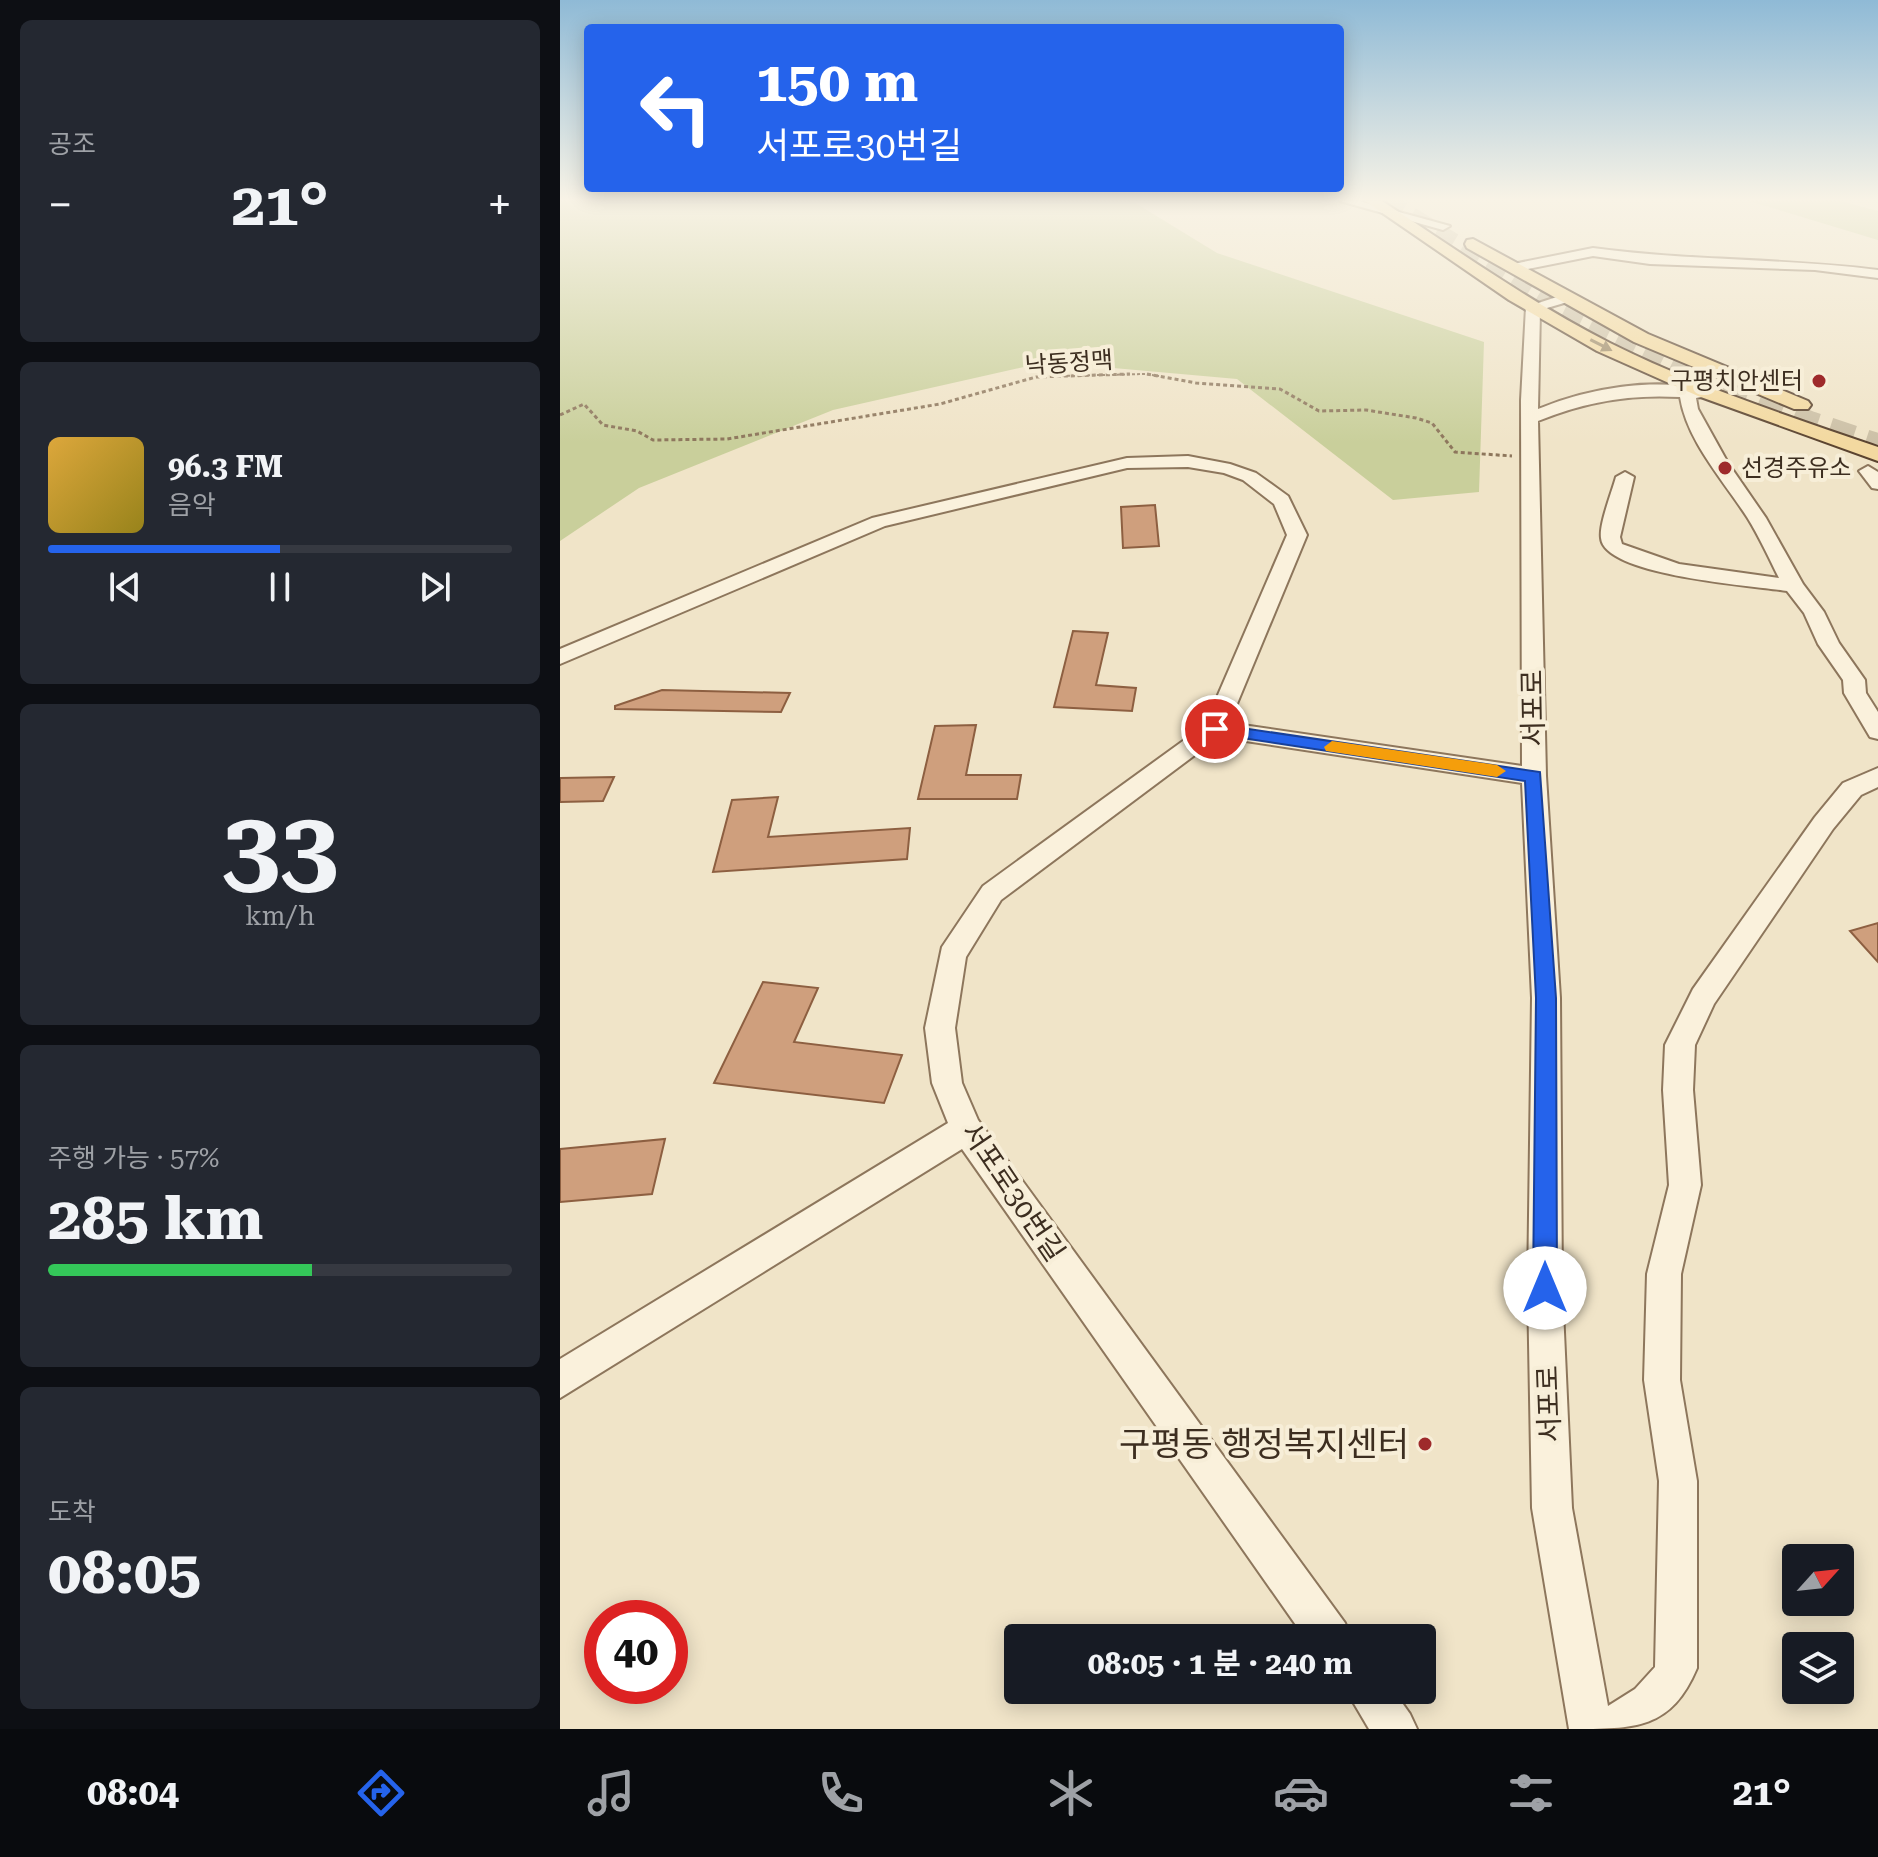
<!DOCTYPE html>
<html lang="ko">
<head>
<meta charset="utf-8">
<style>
	:root { --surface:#171b24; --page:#242831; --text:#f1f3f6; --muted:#9ea1a6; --line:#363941; --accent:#2563eb }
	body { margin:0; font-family:"Roboto Serif","Noto Sans KR",serif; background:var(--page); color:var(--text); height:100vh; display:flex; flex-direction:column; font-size:30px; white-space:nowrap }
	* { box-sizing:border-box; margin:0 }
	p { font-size:26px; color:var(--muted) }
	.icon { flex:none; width:44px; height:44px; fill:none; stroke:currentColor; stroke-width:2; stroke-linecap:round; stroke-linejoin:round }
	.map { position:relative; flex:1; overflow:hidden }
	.sheet { display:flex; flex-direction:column; gap:20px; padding:20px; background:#0d0f14; width:560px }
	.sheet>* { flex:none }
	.banner { position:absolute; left:24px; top:24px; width:760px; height:168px; border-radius:8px; box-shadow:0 4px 20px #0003; background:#2563eb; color:#fff; overflow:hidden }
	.needle { width:52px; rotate:63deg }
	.tools { position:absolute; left:1222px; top:1544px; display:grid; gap:16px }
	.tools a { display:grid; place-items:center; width:72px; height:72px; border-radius:8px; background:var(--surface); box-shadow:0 4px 20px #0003; font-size:40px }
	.speed { position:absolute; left:24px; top:1600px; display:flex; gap:16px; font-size:40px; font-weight:700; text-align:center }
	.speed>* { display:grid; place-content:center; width:104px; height:104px; border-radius:50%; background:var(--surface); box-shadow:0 4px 20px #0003; line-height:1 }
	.speed .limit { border:12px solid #d22; background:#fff; color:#111 }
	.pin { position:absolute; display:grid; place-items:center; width:68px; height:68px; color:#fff; margin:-34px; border:4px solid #fff; border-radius:50%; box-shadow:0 2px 8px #0007 }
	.me { position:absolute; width:88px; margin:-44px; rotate:0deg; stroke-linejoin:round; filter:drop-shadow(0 0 6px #0008) }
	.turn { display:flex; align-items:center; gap:28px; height:168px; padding:0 40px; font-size:36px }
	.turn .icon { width:104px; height:104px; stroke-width:2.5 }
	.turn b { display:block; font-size:56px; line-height:68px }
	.big { font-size:60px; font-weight:700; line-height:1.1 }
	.sheet .widget { flex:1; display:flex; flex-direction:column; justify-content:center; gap:12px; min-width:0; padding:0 28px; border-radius:12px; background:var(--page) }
	.sheet .dial { align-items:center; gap:0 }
	.dial b { font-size:104px; line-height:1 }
	.song { display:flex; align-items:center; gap:24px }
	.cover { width:96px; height:96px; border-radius:12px; background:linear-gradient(135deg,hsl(40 70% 55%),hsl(50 70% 35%)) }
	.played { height:8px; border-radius:4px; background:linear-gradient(90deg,var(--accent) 50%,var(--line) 50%) }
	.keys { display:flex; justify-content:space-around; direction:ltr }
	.heat { display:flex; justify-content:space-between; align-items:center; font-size:44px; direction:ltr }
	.charge { height:12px; border-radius:6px; background:linear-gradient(90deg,#34c759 57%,var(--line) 0) }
	.trip { position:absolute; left:444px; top:1624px; width:432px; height:80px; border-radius:8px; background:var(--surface); box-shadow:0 4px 20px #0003; font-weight:700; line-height:80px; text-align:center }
	.tab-bar { display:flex; height:128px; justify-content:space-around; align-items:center; background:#090b0e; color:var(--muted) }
	.tab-bar .icon { width:56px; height:56px }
	.tab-bar .selected { color:var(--accent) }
	.tab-bar b { font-size:36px; color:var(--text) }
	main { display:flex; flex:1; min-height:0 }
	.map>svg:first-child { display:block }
	.green { fill:#c9cf9b }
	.building { fill:#cf9f7d; stroke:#8d5f41; stroke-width:2 }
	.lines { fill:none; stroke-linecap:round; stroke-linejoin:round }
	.highway-tunnel-far1 { stroke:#ccc0a6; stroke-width:20; stroke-dasharray:20 10; stroke-linecap:butt }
	.highway-tunnel { stroke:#ccc0a6; stroke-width:25; stroke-dasharray:25 13; stroke-linecap:butt }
	.minor-casing { stroke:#8d765c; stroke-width:4 }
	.major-casing { stroke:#5b4430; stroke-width:4 }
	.path-far1 { stroke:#8d765c; stroke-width:2; stroke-dasharray:3 2; stroke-linecap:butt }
	.path { stroke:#8d765c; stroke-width:3; stroke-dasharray:4 3; stroke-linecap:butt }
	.minor { fill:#faf1dc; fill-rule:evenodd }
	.major { fill:#f3d9a0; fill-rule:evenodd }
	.oneway { fill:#988460 }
	.route { fill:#2563eb; stroke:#184099; stroke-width:2 }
	.slow { fill:#f59e0b }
	.poi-dot { fill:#9e2a2b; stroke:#f7eed8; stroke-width:3 }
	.labels { text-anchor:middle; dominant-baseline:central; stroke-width:8; stroke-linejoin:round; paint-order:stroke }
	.far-street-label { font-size:24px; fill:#3d2e20; stroke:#f7eed8 }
	.far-poi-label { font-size:24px; fill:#3d2e20; stroke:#f7eed8; text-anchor:end }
	.street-label { font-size:28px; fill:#3d2e20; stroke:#f7eed8 }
	.near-poi-label { font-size:34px; fill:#3d2e20; stroke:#f7eed8; text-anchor:end }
</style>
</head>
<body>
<main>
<section class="sheet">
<div class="widget"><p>공조</p>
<div class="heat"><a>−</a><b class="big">21°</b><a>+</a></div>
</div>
<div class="widget">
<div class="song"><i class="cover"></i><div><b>96.3 FM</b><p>음악</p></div></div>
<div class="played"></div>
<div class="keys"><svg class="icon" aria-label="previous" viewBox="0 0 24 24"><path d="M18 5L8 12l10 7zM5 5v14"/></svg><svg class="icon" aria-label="pause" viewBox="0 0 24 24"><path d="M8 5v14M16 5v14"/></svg><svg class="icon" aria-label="next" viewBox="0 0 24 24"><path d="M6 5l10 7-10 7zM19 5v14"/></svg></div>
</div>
<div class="widget dial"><b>33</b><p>km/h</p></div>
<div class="widget"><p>주행 가능 · 57%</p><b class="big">285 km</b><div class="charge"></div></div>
<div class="widget"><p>도착</p><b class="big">08:05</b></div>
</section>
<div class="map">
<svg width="1318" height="1729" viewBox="0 0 1318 1729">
	<rect width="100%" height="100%" fill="#f0e4c8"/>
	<!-- green -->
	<g class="green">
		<path d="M0 201H572L657 253 924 342 919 492 833 500 677 379 486 362 273 410 79 488 0 541Z"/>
		<path d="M1189 201H1281L1318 211V240Z"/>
	</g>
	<!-- building -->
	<g class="building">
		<path d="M595 505 599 546 563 548 561 507Z"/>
		<path d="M513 631 548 633 536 685 576 688 572 711 494 707Z"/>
		<path d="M102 690 230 693 221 712 55 709V706Z"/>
		<path d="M416 725 406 775H461L457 799H358L375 726Z"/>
		<path d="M54 777 43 801 0 802V778Z"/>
		<path d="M218 797 208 837 350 828 347 859 153 872 172 800Z"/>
		<path d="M1318 923V962L1290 931Z"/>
		<path d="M203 982 258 988 234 1042 342 1055 324 1103 154 1083Z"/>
		<path d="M105 1139 92 1194 0 1202V1149Z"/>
	</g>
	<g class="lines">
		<!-- highway-tunnel-far1 -->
		<path class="highway-tunnel-far1" d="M825 201 1002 310 1133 376"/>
		<!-- highway-tunnel -->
		<path class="highway-tunnel" d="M1128 374 1251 424 1318 446"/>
		<!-- minor casing -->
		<g class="minor-casing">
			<g id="minor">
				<path d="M780 201H799L890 226 883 230Z"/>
				<path d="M1033 248C1128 261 1223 258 1318 270V278L1255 270 1090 264 1033 256 953 272 946 268 953 264Z"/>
				<path d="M1006 294 1011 295V301L980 310 978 409C1029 388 1093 377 1148 390L1150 393 1148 396 1136 398 1138 409 1168 463 1206 518 1243 584 1264 612 1279 643 1305 680 1306 693 1318 712V739L1310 737 1284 693 1283 680 1258 644 1244 613 1227 591C1196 586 1044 576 1041 538 1039 524 1052 492 1056 477L1065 472 1074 477 1060 537 1062 544 1119 564 1219 578C1209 558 1199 536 1187 517 1163 480 1127 441 1120 397 1068 394 1025 402 978 421L986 776 1000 998 1002 1288 1012 1508 1048 1706 1075 1689 1095 1667 1099 1481 1084 1380 1087 1274 1109 1185 1103 1090 1105 1045 1133 989 1255 817 1283 783 1318 768V787L1301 795 1273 829 1154 1004 1135 1045 1133 1090 1141 1185 1121 1274 1120 1380 1137 1481V1668C1111 1729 1077 1729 1009 1729L972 1508 968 1288 972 998 962 783 659 737 441 900 406 957 395 1028 402 1083 418 1120 785 1623 791 1638H745L402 1149 0 1398V1359L388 1123 372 1083 365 1028 382 947 423 886 645 725 727 535 714 504 683 480 664 473 628 467 567 468 325 526 0 664V649L312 518 567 458 628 456 670 464 696 473 728 496 747 535 669 723 962 766 961 400 966 307Z"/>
				<path d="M1308 466 1318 472V489L1312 488 1299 471Z"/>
				<path d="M786 1690H833L850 1714 857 1729H809Z"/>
			</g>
		</g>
		<!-- major casing -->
		<g class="major-casing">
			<g id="major">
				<path d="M805 201H822C897 250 970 302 1050 343 1136 386 1228 416 1318 447V461L1138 396 1037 351 949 300Z"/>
				<path d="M913 239 1088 334 1248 401 1251 405 1248 409H1234L1074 342 907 248 905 244 907 240Z"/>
			</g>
		</g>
		<!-- path-far1 -->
		<path class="path-far1" d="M497 376 585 374 599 376"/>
		<!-- path -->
		<g class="path">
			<path d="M587 374 636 383 720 389 759 411 806 410 856 418 872 423 895 452 952 456"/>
			<path d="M0 415 24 404 43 425 77 431 93 440 167 439 380 404 476 377 570 374"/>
		</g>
		<!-- minor -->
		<use href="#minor" class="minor"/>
		<!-- major -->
		<use href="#major" class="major"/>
	</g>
	<!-- one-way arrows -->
	<defs><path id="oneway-solid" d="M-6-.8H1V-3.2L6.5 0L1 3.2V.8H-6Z" transform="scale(2)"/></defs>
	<use class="oneway" href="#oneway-solid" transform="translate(1041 345) rotate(27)"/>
	<!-- sky -->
	<linearGradient id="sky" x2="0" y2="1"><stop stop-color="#8fbad6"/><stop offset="0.45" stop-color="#f8f3e6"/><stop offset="1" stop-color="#f8f3e6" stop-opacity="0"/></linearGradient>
	<rect width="1318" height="443" fill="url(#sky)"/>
	<!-- route -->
	<path class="route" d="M655 724 980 772 996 998 997 1288 994 1297 985 1300 977 1297 973 1288 976 998 965 781 649 733 647 729Z"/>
	<!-- slow -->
	<path class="slow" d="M772 741 937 765 946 771 937 777 766 751 764 747Z"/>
	<!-- markers -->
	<g class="poi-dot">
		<circle cx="1259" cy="381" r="8"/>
		<circle cx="1165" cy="468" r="8"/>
		<circle cx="865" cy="1444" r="8"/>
	</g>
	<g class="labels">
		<!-- far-street labels -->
		<g class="far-street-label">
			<text transform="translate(509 363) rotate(-4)">낙동정맥</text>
		</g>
		<!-- far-poi labels -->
		<g class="far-poi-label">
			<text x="1243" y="381">구평치안센터</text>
			<text x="1181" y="468" text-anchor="start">선경주유소</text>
		</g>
		<!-- street labels -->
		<g class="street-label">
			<text transform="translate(973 708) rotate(-91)">서포로</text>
			<text transform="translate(453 1192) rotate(56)">서포로30번길</text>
			<text transform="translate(989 1404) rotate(-92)">서포로</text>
		</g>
		<!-- near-poi labels -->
		<g class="near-poi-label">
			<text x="849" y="1444">구평동 행정복지센터</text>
		</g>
	</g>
</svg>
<div class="tools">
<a><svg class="needle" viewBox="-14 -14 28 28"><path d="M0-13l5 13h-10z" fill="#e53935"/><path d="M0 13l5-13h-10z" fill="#9ea1a6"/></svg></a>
<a><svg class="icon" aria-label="layers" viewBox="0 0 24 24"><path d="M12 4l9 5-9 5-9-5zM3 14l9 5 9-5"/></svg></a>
</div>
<div class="speed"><div class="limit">40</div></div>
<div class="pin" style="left:655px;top:729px;background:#d93025"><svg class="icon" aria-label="arrive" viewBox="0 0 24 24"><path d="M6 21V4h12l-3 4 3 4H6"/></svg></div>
<svg class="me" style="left:985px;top:1288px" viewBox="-20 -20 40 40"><circle r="19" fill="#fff"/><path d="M0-13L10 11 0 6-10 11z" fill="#2563eb"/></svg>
<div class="trip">08:05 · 1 분 · 240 m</div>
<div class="banner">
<div class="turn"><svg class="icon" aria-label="left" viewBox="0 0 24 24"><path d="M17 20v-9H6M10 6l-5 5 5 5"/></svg><div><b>150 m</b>서포로30번길</div></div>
</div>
</div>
</main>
<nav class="tab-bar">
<b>08:04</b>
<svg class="icon selected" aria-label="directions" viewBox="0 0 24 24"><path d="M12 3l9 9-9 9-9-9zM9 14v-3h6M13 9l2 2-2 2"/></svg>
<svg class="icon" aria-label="music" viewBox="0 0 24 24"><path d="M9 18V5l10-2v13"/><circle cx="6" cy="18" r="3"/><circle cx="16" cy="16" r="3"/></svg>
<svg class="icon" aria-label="phone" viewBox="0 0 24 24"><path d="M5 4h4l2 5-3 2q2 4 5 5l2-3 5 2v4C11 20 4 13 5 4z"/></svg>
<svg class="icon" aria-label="climate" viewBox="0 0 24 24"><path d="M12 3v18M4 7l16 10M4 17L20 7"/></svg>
<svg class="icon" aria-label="car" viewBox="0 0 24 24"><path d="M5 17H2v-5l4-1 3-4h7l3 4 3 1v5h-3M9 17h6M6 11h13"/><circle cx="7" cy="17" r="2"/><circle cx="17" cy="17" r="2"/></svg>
<svg class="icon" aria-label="filters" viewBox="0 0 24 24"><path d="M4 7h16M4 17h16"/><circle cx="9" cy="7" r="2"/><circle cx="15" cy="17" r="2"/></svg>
<b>21°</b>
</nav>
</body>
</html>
